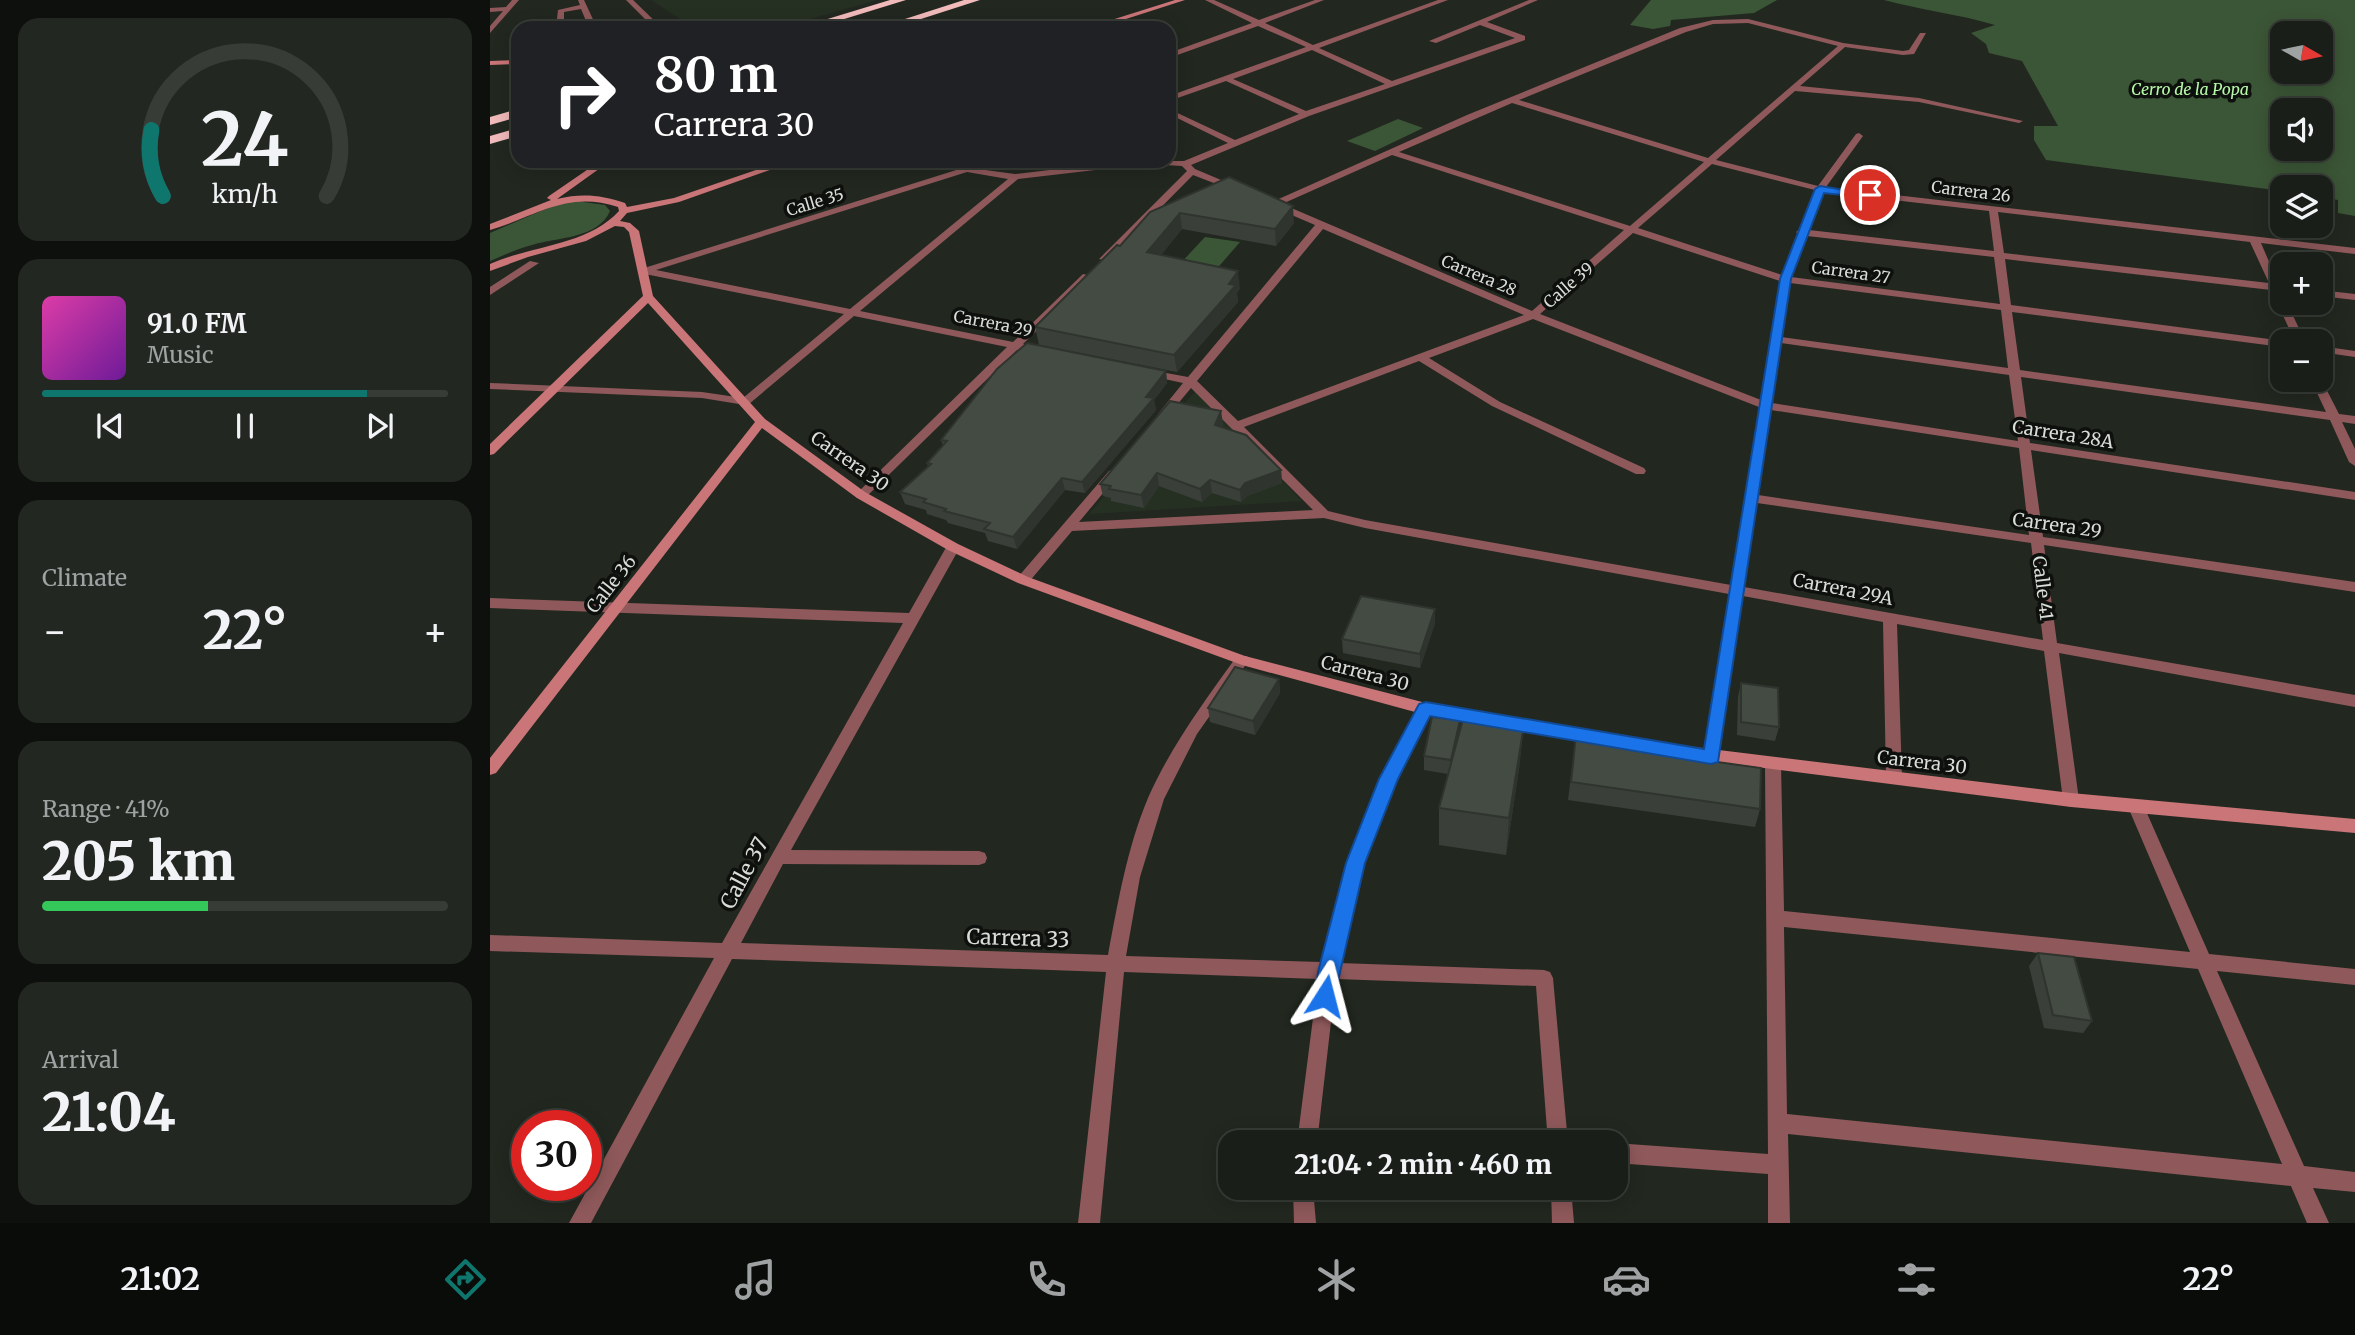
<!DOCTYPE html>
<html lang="en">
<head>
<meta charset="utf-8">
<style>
	:root { --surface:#1a1e18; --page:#232721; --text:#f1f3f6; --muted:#9fa2a2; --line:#383c37; --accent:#0f766e }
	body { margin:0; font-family:Merriweather,serif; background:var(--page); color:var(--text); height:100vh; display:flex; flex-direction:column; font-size:26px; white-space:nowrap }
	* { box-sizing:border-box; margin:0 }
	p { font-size:23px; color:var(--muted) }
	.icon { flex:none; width:38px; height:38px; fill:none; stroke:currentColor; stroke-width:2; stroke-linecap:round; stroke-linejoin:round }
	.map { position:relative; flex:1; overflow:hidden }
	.drawer { display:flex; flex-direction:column; gap:18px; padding:18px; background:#0e100d; width:490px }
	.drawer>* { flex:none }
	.top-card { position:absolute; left:21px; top:21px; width:665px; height:147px; border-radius:21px; box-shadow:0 4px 18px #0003,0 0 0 2px var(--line); background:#202124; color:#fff; overflow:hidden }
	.needle { width:46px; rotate:99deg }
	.tools { position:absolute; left:1780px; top:21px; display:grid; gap:14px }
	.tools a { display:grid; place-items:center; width:63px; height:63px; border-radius:14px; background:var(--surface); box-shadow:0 4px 18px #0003,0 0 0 2px var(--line); font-size:35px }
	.speed { position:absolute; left:21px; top:1110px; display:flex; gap:14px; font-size:35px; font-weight:700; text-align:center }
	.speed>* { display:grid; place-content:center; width:91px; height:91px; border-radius:50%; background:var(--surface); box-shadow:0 4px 18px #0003,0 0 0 2px var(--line); line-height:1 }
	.speed .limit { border:10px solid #d22; background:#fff; color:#111 }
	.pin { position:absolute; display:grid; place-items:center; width:60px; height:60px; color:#fff; margin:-30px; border:4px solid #fff; border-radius:50%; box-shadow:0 2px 7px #0007 }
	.me { position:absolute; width:77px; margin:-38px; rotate:9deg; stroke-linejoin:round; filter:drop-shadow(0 0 5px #0008) }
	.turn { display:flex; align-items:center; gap:24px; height:147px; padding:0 28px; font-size:32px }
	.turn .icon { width:91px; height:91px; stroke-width:2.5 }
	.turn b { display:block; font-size:49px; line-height:60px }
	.big { font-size:52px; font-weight:800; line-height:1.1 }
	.drawer .card { flex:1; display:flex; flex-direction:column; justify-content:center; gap:10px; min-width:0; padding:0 24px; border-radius:21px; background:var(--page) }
	.drawer .dial { align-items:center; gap:0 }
	.dial svg { height:182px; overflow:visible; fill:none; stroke:var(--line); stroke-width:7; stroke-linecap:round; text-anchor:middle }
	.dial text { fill:var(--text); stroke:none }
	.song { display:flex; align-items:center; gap:21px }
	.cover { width:84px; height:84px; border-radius:10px; background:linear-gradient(135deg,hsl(320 70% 55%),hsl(280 70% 35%)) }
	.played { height:7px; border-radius:4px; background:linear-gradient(90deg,var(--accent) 80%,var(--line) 80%) }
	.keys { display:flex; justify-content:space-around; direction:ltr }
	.heat { display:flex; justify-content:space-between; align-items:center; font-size:38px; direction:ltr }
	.charge { height:10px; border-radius:5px; background:linear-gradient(90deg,#34c759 41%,var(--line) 0) }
	.trip { position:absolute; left:728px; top:1130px; width:410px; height:70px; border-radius:21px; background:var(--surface); box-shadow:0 4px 18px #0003,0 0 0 2px var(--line); font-weight:800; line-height:70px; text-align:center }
	.tab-bar { display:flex; height:112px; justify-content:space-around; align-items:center; background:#0a0c0a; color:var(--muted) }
	.tab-bar .icon { width:49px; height:49px }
	.tab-bar .selected { color:var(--accent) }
	.tab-bar b { font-size:32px; color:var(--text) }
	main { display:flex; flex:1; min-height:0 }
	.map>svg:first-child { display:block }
	.built { fill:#253022 }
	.green { fill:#3b5636; fill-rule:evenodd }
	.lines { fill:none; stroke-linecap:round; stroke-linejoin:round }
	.street { fill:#8f595b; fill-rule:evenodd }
	.secondary { fill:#ca7578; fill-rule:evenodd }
	.highway { fill:#f1babb; fill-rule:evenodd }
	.wall { fill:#3a4039 }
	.shaded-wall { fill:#2f342e }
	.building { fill:#434b42; stroke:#2f342e; stroke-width:2 }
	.route { fill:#1a73e8; stroke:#114b97; stroke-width:2 }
	.labels { text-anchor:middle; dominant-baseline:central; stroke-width:7; stroke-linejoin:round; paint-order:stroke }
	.far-park-label { font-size:16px; font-style:italic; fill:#b6faa8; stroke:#0d100c }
	.far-street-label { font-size:16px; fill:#d9ddd8; stroke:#0d100c }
	.street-label { font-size:18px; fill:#d9ddd8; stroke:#0d100c }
	.near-street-label { font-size:21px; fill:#d9ddd8; stroke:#0d100c }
</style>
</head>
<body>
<main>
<section class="drawer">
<div class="card dial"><svg viewBox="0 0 100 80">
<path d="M14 69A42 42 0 1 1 86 69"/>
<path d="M14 69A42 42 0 0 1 9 40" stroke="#0f766e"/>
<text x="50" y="56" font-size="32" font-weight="700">24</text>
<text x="50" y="72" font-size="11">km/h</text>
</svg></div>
<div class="card">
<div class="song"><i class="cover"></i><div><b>91.0 FM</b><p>Music</p></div></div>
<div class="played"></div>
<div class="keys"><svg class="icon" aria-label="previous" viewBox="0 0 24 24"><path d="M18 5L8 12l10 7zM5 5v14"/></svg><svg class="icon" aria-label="pause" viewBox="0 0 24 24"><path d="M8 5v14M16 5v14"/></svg><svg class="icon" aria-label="next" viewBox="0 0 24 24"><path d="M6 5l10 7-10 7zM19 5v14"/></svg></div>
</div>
<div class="card"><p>Climate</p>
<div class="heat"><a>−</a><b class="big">22°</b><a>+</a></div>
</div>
<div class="card"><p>Range · 41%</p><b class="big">205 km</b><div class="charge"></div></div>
<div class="card"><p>Arrival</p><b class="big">21:04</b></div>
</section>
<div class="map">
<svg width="1865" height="1223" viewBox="0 0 1865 1223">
	<rect width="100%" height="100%" fill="#222820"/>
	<!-- built -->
	<g class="built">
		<path d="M161 0H387L288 28H204Z"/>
		<path d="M706 390 812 501 599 514Z"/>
	</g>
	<!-- green -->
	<g class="green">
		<path d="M1161 0H1287L1264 13 1181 20 1180 26 1163 29 1140 25Z"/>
		<path d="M1394 0H1865V216L1848 213V200L1831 197 1830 187H1792V191L1556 160 1544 140V126H1568L1532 61 1499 53 1496 44 1481 33 1505 25C1468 14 1431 10 1394 0ZM1792 33H1830V72H1792ZM1792 110H1830V149H1792Z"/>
		<path d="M908 119 933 128 885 151 857 141Z"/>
		<path d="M86 201 115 205 120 211C108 239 67 237 42 245 27 249 14 255 0 261V233L67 204Z"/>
		<path d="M715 237 750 242 724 272 688 266Z"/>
	</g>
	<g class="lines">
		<!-- street -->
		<g class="street">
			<path d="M22 0H29L0 33V26L13 11 0 12V8L16 7Z"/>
			<path d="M88 0H94L107 28H99L91 9 74 12V28H66L68 10 90 5Z"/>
			<path d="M136 0H143L172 28H164Z"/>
			<path d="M715 0H724L769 20 825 0H834L775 23 823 45 948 0H958L829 48 902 81 1025 38 990 25 946 43 939 41 1039 0H1048L997 22 1035 36V40L819 116 701 165 705 169 750 188 742 190 703 175 618 261 609 259 697 171 692 166 657 164 528 179 370 311 523 342 593 274 602 276 533 344 555 349V353L527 350 375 498H367L365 495 517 347 364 316 259 404 255 405 212 398 0 389V383L212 392 253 398 354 314 155 274 150 271 151 269 495 161H508L488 169 525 174 635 161H694L738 143 679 114V109L745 140 809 114 736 81 679 101V96L816 47 768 26 679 58V53L762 23ZM822 50 895 84 816 111 743 79ZM477 172 518 179 360 309 166 270Z"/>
			<path d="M420 18 437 26 438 28H429L417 22Z"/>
			<path d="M1258 19 1353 43 1413 51 1419 50 1430 33H1436L1424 54 1413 55 1355 47 1310 86 1429 98 1533 121 1529 123 1429 102 1305 91 1226 160 1328 186 1366 134 1369 133 1373 136 1336 187 1865 248V254L1771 243 1789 285H1792V303H1797L1815 341H1805L1781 290 1515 259 1521 305 1794 341H1792V347L1522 312 1530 370 1836 412 1821 380H1830V377L1849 414 1865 416V424L1852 422 1865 449V466L1859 462 1840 420 1531 377 1540 443 1865 492V500L1541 450 1553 537 1865 582V592L1554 545 1567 643 1865 695V707L1569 653 1589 800 1587 805 1581 807 1575 805 1573 800 1554 651 1407 624 1412 777 1410 781 1404 783 1398 781 1396 777 1393 622 1253 596 1229 757 1227 761 1221 763 1215 761 1213 757 1239 594 875 528 834 518 582 531 538 583H528L526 580 528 577 619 471 623 470 629 474 589 522 823 510 701 388 676 418H668V414L693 383 656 375 654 373 660 370 698 377 825 225 783 207 782 202 977 115 1190 28 1223 20ZM1258 23 1348 46 1218 158 1029 100 1196 32 1223 24ZM1022 103 1214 162 1140 226 909 152ZM902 155 1134 230 1042 311 792 204ZM1222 164 1325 190 1309 230 1306 232 1308 234 1292 275 1148 228ZM1333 192 1499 211 1504 251 1319 230ZM1508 212 1760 242 1779 283 1514 253ZM833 229 1034 315 748 421 707 381ZM1143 233 1290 281 1271 400 1050 314ZM1317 236 1504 257 1510 304 1301 277ZM1300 283 1511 310 1518 368 1291 337ZM1043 319 1269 407 1241 585 875 520 838 511 754 427 929 361 1002 406 1146 474H1154L1156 471 1154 468 1010 402 939 358ZM1291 343 1519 375 1528 441 1282 403ZM1281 410 1529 448 1539 535 1268 495ZM1267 503 1541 543 1553 640 1254 587Z"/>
			<path d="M40 261 49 263 0 295V287Z"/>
			<path d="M1830 290 1865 294V300L1830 296Z"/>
			<path d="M1830 346 1865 351V357L1830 352Z"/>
			<path d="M463 543 470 547 301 850 489 851 495 853 497 858 495 863 489 865 293 864 251 943 618 955C628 902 637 848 658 798 681 746 714 702 747 656H757L759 660 707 734 674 799 650 877 636 956 831 962C850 871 885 786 931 705H941L944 709C899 789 867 873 849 963L1054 970 1060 972 1063 978 1078 1143H1058L1046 986 846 979 827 1143H807L828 979 634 972 610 1223H588L616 972 242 959 101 1223H79L224 958 0 951V935L232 943 413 623 0 608V598L419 613 458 544Z"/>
			<path d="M1283 758 1289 760 1291 764 1294 911 1700 952 1638 807 1640 802 1646 800 1652 802 1719 954 1865 969V985L1727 971 1814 1166 1865 1172V1192L1823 1188 1839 1223H1817L1801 1186 1298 1134 1300 1223H1278V1174L1125 1163V1143L1278 1154 1275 764 1277 760ZM1294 927 1708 969 1792 1164 1297 1114Z"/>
			<path d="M803 1188H823L826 1223H804Z"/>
			<path d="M1061 1188H1081L1084 1223H1062Z"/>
		</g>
		<!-- secondary -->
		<g class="secondary">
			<path d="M685 0H695L608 28H596Z"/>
			<path d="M28 60V64L0 65V61Z"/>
			<path d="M110 161H120L67 199C92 193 111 195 135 203L137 207 184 198 292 161H305L189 202 137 213 130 221 140 223 149 231 163 296 275 419 375 492 468 544 538 577 755 656 936 703 1133 736 1138 738 1141 742 1138 746 1133 748 936 715 752 665 528 583 458 550 367 498 272 428 6 773 0 775V758L265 422 158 303 4 454 0 455V444L153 296 139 232 134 227 125 226 96 241 38 257 0 271V264C42 245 97 246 129 211L128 207C77 190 47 216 0 230V224L61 200 57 198 59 196Z"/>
			<path d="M1180 744 1581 793 1865 819V833L1581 807 1180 756 1174 754 1172 750 1174 746Z"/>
		</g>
		<!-- highway -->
		<g class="highway">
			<path d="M400 0H416L325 28H308Z"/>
			<path d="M474 0H490L403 28H387Z"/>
			<path d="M28 109V117L0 125V117Z"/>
			<path d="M28 128V136L0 144V136Z"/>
		</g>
	</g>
	<!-- wall -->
	<g class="wall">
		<path d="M739 177 804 223 786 246 692 229 671 255 750 288 747 293 748 302 687 372 549 345 545 327 630 246Z"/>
		<path d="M676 371 677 383 664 400 666 410 595 493 575 490 527 549 498 541 495 533 458 523 456 520 437 514 436 510 415 504 410 492 438 467 437 463 453 446 451 440Z"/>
		<path d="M733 423 732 427 791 470 792 483 757 496 751 502 722 493 712 502 669 486 654 508 621 501V498L613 496 610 484Z"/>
		<path d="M945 609V623L930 668 853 653 852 639Z"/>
		<path d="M789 679 790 693 765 735 720 722 718 708Z"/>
		<path d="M1251 683 1289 727 1285 741 1247 735 1248 697Z"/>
		<path d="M1033 731 1029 769 1016 855 949 845V808L958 774 934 770V756L969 733Z"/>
		<path d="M1086 735 1198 758 1270 809 1265 827 1078 800Z"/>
		<path d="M1548 953 1602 1021 1593 1033 1554 1028 1539 966Z"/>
	</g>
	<!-- shaded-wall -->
	<g class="shaded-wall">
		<path d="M803 206 804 223 786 246 785 229Z"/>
		<path d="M690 213 692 229 660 269 657 252Z"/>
		<path d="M748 271 750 288 747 293 748 302 687 372 684 355Z"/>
		<path d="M676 371 677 383 664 400 666 410 595 493 592 482Z"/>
		<path d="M731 411 733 423 727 437 725 425Z"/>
		<path d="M791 470 792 483 757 496 751 502 750 490 755 483Z"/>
		<path d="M667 473 669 486 654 508 651 495Z"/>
		<path d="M572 478 575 490 527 549 523 537Z"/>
		<path d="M720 480 722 493 712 502 710 489Z"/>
		<path d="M945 609V623L930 668V654Z"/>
		<path d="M789 679 790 693 765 735 763 721Z"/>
		<path d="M970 720 969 734 961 760Z"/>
		<path d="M1033 731 1029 769 1016 855 1019 818Z"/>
	</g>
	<!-- building -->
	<g class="building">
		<path d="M739 177 803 206 785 229 690 213 657 252 748 271 739 284 746 285 684 355 545 327 627 245 630 246 660 212Z"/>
		<path d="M537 343 676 371 656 397 664 398 592 482 572 478 523 537 494 529 500 523 454 511 456 509 433 502 436 499 410 492 441 464 437 463 457 441 451 440 507 369Z"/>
		<path d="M680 401 731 411 725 425 756 435 791 470 755 483 750 490 720 480 710 489 667 473 651 495 619 489 621 486 610 484Z"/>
		<path d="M871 596 945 609 930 654 852 639Z"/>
		<path d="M745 667 789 679 763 721 718 708Z"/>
		<path d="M1251 683 1288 688 1289 727 1251 722Z"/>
		<path d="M942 717 970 720 961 760 934 756Z"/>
		<path d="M973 719 1033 731 1019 818 949 808Z"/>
		<path d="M1086 735 1199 751 1198 758 1271 768 1270 809 1081 782Z"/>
		<path d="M1548 953 1584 957 1602 1021 1563 1015Z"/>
	</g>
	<!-- route -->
	<path class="route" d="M1330 186 1385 195 1380 198 1334 193 1301 279 1228 762 1221 764 940 716 908 779 875 863 843 1003 835 1006 828 1003 825 996 828 972 856 863 889 779 929 704 936 702 1214 749 1290 279 1325 189Z"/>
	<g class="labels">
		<!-- far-park labels -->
		<g class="far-park-label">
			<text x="1700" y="89">Cerro de la Popa</text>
		</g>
		<!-- far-street labels -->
		<g class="far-street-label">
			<text transform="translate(1481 191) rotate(7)">Carrera 26</text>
			<text transform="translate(325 202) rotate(-17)">Calle 35</text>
			<text transform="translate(1361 272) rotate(8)">Carrera 27</text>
			<text transform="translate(989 275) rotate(23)">Carrera 28</text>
			<text transform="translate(1078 285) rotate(-41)">Calle 39</text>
			<text transform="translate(503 323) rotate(11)">Carrera 29</text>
		</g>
		<!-- street labels -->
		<g class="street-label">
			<text transform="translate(1573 434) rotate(9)">Carrera 28A</text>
			<text transform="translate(360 461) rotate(35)">Carrera 30</text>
			<text transform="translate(1567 525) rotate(8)">Carrera 29</text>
			<text transform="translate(121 584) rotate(-52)">Calle 36</text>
			<text transform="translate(1553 588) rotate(83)">Calle 41</text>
			<text transform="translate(1353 589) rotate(11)">Carrera 29A</text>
			<text transform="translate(875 673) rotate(15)">Carrera 30</text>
			<text transform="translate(1432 762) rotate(7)">Carrera 30</text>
		</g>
		<!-- near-street labels -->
		<g class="near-street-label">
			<text transform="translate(254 873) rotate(-62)">Calle 37</text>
			<text transform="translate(528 938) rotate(2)">Carrera 33</text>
		</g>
	</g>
</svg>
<div class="tools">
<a><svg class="needle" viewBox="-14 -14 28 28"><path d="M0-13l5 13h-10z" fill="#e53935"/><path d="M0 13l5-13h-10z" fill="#9fa2a2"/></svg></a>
<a><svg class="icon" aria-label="sound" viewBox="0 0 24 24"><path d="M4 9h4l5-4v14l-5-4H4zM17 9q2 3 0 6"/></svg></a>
<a><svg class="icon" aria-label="layers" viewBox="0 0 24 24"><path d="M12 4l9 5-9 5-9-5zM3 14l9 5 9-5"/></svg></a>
<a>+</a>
<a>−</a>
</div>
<div class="speed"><div class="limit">30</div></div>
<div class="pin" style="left:1380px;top:195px;background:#d93025"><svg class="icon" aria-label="arrive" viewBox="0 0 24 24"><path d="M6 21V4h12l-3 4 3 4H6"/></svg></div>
<svg class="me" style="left:835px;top:996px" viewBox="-20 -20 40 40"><path d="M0-17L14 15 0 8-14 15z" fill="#1a73e8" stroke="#fff" stroke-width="4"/></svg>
<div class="trip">21:04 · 2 min · 460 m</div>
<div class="top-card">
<div class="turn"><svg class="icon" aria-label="right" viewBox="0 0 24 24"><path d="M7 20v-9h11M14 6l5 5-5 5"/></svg><div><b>80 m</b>Carrera 30</div></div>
</div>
</div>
</main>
<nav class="tab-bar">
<b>21:02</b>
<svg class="icon selected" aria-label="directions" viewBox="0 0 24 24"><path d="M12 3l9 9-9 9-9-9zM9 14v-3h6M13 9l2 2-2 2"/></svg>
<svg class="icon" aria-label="music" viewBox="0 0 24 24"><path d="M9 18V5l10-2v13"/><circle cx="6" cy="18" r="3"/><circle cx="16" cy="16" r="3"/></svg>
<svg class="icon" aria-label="phone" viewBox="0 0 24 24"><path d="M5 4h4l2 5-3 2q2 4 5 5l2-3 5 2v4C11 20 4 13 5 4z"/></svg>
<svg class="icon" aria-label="climate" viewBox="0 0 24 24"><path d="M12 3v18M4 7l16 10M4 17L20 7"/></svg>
<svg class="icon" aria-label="car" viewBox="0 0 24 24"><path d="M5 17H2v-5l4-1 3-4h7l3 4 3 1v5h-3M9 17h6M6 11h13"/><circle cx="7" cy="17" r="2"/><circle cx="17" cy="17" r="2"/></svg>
<svg class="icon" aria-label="filters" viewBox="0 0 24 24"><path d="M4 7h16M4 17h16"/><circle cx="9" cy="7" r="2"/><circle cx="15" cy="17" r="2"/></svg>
<b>22°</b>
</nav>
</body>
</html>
